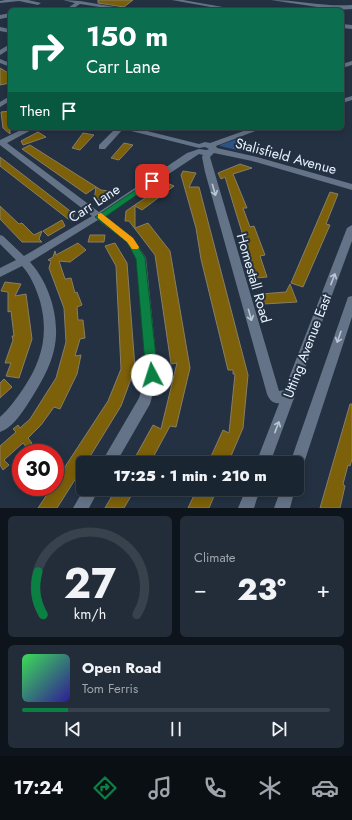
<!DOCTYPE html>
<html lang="en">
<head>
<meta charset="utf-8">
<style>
	:root { --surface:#1a2532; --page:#232d3a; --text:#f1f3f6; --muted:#9fa5ac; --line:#38424d; --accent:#0b8043 }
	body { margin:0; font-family:Jost,sans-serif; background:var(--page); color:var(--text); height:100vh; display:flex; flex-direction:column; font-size:15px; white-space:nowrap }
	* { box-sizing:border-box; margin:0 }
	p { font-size:13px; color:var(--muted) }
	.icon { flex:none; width:22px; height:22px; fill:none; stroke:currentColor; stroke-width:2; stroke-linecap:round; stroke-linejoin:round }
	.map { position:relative; height:508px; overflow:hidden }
	.side { display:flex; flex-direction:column; gap:8px; padding:8px; background:#0e141c; flex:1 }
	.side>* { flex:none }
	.top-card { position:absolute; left:8px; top:8px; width:336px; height:122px; border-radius:6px; box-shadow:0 2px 10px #0003,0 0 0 1px var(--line); background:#0b6e4f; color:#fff; overflow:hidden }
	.speed { position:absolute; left:12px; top:444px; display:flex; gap:8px; font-size:20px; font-weight:700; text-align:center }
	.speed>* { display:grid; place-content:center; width:52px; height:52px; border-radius:50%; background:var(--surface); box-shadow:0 2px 10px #0003,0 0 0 1px var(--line); line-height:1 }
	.speed .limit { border:6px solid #d22; background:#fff; color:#111 }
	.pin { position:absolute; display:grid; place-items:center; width:34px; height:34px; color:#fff; margin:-17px; border-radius:8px; box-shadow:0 2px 6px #0006 }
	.me { position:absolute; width:44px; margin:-22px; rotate:355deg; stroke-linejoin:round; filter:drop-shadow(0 0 3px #0008) }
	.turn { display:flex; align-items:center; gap:14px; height:84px; padding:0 12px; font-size:18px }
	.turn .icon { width:52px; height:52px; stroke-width:2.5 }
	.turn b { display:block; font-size:28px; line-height:34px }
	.then { display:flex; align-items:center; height:38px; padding:0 12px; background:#0003; gap:8px; font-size:15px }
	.big { font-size:30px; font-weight:800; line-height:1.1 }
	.side .tile { flex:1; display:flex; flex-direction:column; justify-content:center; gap:6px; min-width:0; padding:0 14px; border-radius:6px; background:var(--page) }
	.side .dial { align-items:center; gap:0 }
	.dial svg { height:104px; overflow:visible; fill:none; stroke:var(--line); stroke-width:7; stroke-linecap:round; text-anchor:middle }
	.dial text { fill:var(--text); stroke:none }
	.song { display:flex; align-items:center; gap:12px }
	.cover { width:48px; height:48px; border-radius:6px; background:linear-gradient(135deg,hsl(130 70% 55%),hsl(250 70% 35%)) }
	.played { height:4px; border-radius:2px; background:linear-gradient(90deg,var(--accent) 15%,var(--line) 15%) }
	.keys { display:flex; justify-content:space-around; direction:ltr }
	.heat { display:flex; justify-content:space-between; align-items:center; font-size:22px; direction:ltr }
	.side .tiles { flex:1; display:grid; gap:8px; grid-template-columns:1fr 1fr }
	.tile:last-child { grid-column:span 2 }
	.trip { position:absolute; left:76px; top:456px; width:228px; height:40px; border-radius:6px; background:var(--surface); box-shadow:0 2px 10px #0003,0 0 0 1px var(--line); font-weight:800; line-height:40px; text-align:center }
	.tabs { display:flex; height:64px; justify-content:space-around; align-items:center; background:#0a0f14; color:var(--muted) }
	.tabs .icon { width:28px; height:28px }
	.tabs .selected { color:var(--accent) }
	.tabs b { font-size:18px; color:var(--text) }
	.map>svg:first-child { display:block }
	.green { fill:#2c5384 }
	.building { fill:#7c600a; stroke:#877e66 }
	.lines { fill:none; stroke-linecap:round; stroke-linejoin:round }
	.minor { fill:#647387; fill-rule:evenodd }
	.tertiary { fill:#647387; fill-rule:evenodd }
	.oneway { stroke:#bac6d4 }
	.route { fill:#0b8043; stroke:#07532c }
	.slow { fill:#f59e0b }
	.labels { text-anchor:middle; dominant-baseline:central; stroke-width:4; stroke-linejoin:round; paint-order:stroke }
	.street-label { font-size:14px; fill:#e9f2fe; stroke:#233142 }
</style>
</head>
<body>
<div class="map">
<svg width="352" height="508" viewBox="0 0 352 508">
	<rect width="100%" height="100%" fill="#233142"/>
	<!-- green -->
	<path class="green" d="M237 139 241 151 220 146V145Z"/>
	<!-- building -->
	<g class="building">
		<path d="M98 0H133L124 7 98 3Z"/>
		<path d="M0 68 10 74V83L0 85Z"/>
		<path d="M10 111V134L3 128 1 112Z"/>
		<path d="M38 132 46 137 23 145 21 141Z"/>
		<path d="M83 133 94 135 80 150 72 148Z"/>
		<path d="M124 143 133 145 119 160 111 158Z"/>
		<path d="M30 145 101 190 109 191V200H94L96 187 86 194 22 149Z"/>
		<path d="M0 157 74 214 72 222 0 166Z"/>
		<path d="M240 164 252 168 233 174 247 208H243L250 227 254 226 265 255 260 256 267 277 256 278 225 177 221 179 218 173Z"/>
		<path d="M183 171 196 173 189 187H199L248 375 243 428 228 463H208L223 430 229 433 235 374H233V370H228L201 259 196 228 181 175Z"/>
		<path d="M167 183 174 186 142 210 135 206V228L148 223 170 251 190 368 176 427 170 426 150 463H132L153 425 161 429 177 363 171 364 155 255 129 221H125L126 211Z"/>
		<path d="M330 192 338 194 326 224 330 225 303 287 291 283Z"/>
		<path d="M0 206 19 224 22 223 34 235 42 231 39 239 42 242H22L0 219Z"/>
		<path d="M62 220 65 226 48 236 43 231Z"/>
		<path d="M90 235H105L104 242H88Z"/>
		<path d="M78 243 86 250 70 262 59 261 65 279 71 278 75 293 77 292 82 305 77 307 78 320H83L85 338 80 339 75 356 81 355 77 374 60 409 54 407 41 425 28 438 32 443 27 448 23 443 4 460 9 465 3 470 0 465V446L16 432 13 429 18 425 20 428 30 419 56 378 66 342 64 308 49 268 51 261 48 260 53 257 55 251 56 255Z"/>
		<path d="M115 243 127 263 135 368 121 406 86 463H83V467L57 508H38L52 487H55V482L108 401 121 369 116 266 105 246Z"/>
		<path d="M5 282 21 284 15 296 26 294 32 339 19 378 6 376 11 363H5L13 340 12 336H14L11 311 8 312V292L1 291Z"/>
		<path d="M290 284 297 302 264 304 261 294 286 292Z"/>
		<path d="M4 379 12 387 0 398V383Z"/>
		<path d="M350 404H352V459L350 466 348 465 343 484 345 486 340 508H320Z"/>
		<path d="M116 489H135L124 508H105Z"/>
		<path d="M197 489H217L209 508H188Z"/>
	</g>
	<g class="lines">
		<!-- minor -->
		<g class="minor">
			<path d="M5 0H28L41 3 38 5 19 1 0 3V1Z"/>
			<path d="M63 0 80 1 132 10H119L80 4 71 10H65L75 3Z"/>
			<path d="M172 0H183L240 10H227Z"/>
			<path d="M271 0C298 0 325 7 352 5V9L337 10Z"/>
			<path d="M10 13V17L0 19V15Z"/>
			<path d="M342 24 352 25V29L342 28Z"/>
			<path d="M0 27 10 29V33L0 31Z"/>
			<path d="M10 44V49L0 55V50Z"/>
			<path d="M0 59 10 63V67L0 63Z"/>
			<path d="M352 61V65L342 68V64Z"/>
			<path d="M10 96V101L0 107V102Z"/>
			<path d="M352 96V100L342 103V99Z"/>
			<path d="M25 128H35L7 143 99 212 187 153 199 149 207 150 209 149 205 147 199 148 123 129 105 149H99V145L116 128H135L199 144 205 142 210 143 252 128H263L216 146 217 148 257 157 352 184V190L252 161 214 153 210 157 279 391 289 389 294 391 295 395 294 399C282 404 272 407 267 394L205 172 202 157 203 155 199 154 105 216 133 238 146 258 158 375 150 404 116 463H101L139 398 146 375 136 258 127 242 98 220 30 262C50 284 61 321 54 350 50 368 39 386 29 402 22 413 12 428 0 432V417C9 409 16 399 23 389 42 361 49 334 40 301 36 288 31 276 22 266L0 277V268L16 260 0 244V235L3 236 24 256 92 216 0 145V140Z"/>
			<path d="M84 489H99L89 508H73Z"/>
		</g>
		<!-- tertiary -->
		<g class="tertiary">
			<path d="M352 225V241L270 463H256L347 228Z"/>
			<path d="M352 296V317L304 463 302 468 297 470V463H290L347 300 348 297Z"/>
			<path d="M246 489H260L254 508H238Z"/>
			<path d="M281 489H295L290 508H274Z"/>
		</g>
	</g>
	<!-- one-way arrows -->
	<defs><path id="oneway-shaft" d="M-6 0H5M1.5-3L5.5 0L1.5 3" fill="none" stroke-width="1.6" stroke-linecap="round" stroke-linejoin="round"/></defs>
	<g class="oneway">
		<use href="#oneway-shaft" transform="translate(214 190) rotate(74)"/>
		<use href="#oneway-shaft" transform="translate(333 279) rotate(-69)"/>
		<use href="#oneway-shaft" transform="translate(250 315) rotate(74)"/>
		<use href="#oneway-shaft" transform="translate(339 337) rotate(109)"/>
		<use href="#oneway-shaft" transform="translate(277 427) rotate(-69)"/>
	</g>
	<!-- route -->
	<path class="route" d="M152 179 154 180V183L105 217 133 238 145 258 158 375 156 379 152 380 148 379 146 375 136 259 127 242 95 217Z"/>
	<!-- slow -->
	<path class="slow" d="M101 213 133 238 139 247 138 249H132L127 242 98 218V214Z"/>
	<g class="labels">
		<!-- street labels -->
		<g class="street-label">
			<text transform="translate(286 156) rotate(15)">Stalisfield Avenue</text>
			<text transform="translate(94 203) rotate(-33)">Carr Lane</text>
			<text transform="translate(254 278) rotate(74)">Homestall Road</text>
			<text transform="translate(307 346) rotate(-69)">Utting Avenue East</text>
		</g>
	</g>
</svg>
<div class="speed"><div class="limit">30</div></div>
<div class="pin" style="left:152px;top:181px;background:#d93025"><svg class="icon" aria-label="arrive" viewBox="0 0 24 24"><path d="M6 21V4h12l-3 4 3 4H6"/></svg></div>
<svg class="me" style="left:152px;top:375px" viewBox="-20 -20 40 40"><circle r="19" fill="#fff"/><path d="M0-13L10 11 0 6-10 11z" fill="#0b8043"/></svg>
<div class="trip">17:25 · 1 min · 210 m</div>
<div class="top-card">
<div class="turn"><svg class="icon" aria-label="right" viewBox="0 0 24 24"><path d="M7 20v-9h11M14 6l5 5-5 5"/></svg><div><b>150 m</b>Carr Lane</div></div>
<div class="then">Then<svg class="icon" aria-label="arrive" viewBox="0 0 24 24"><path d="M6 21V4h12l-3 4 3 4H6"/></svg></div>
</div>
</div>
<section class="side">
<div class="tiles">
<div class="tile dial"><svg viewBox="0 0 100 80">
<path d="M14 69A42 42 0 1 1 86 69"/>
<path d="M14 69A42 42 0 0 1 10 36" stroke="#0b8043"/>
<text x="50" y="56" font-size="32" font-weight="700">27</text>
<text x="50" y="72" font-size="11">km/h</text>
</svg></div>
<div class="tile"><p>Climate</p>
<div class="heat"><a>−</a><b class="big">23°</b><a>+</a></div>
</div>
<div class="tile">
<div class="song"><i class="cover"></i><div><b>Open Road</b><p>Tom Ferris</p></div></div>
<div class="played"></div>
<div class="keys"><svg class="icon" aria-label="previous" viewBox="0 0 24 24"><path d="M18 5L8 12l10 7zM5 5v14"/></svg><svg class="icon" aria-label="pause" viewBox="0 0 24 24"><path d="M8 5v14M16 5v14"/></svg><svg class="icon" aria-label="next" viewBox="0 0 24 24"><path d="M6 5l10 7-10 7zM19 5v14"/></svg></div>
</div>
</div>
</section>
<nav class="tabs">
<b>17:24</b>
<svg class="icon selected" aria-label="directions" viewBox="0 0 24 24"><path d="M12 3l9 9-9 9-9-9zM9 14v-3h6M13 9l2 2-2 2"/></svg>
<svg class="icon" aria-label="music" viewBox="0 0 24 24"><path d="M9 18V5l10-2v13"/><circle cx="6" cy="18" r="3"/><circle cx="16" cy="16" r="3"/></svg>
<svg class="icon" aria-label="phone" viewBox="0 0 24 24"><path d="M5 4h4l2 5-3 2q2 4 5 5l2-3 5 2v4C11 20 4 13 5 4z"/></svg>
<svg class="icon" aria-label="climate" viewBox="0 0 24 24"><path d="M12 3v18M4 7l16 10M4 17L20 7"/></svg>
<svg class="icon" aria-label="car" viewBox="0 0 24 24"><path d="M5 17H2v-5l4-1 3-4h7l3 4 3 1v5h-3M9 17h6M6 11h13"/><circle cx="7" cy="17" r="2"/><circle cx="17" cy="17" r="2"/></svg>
</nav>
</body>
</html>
